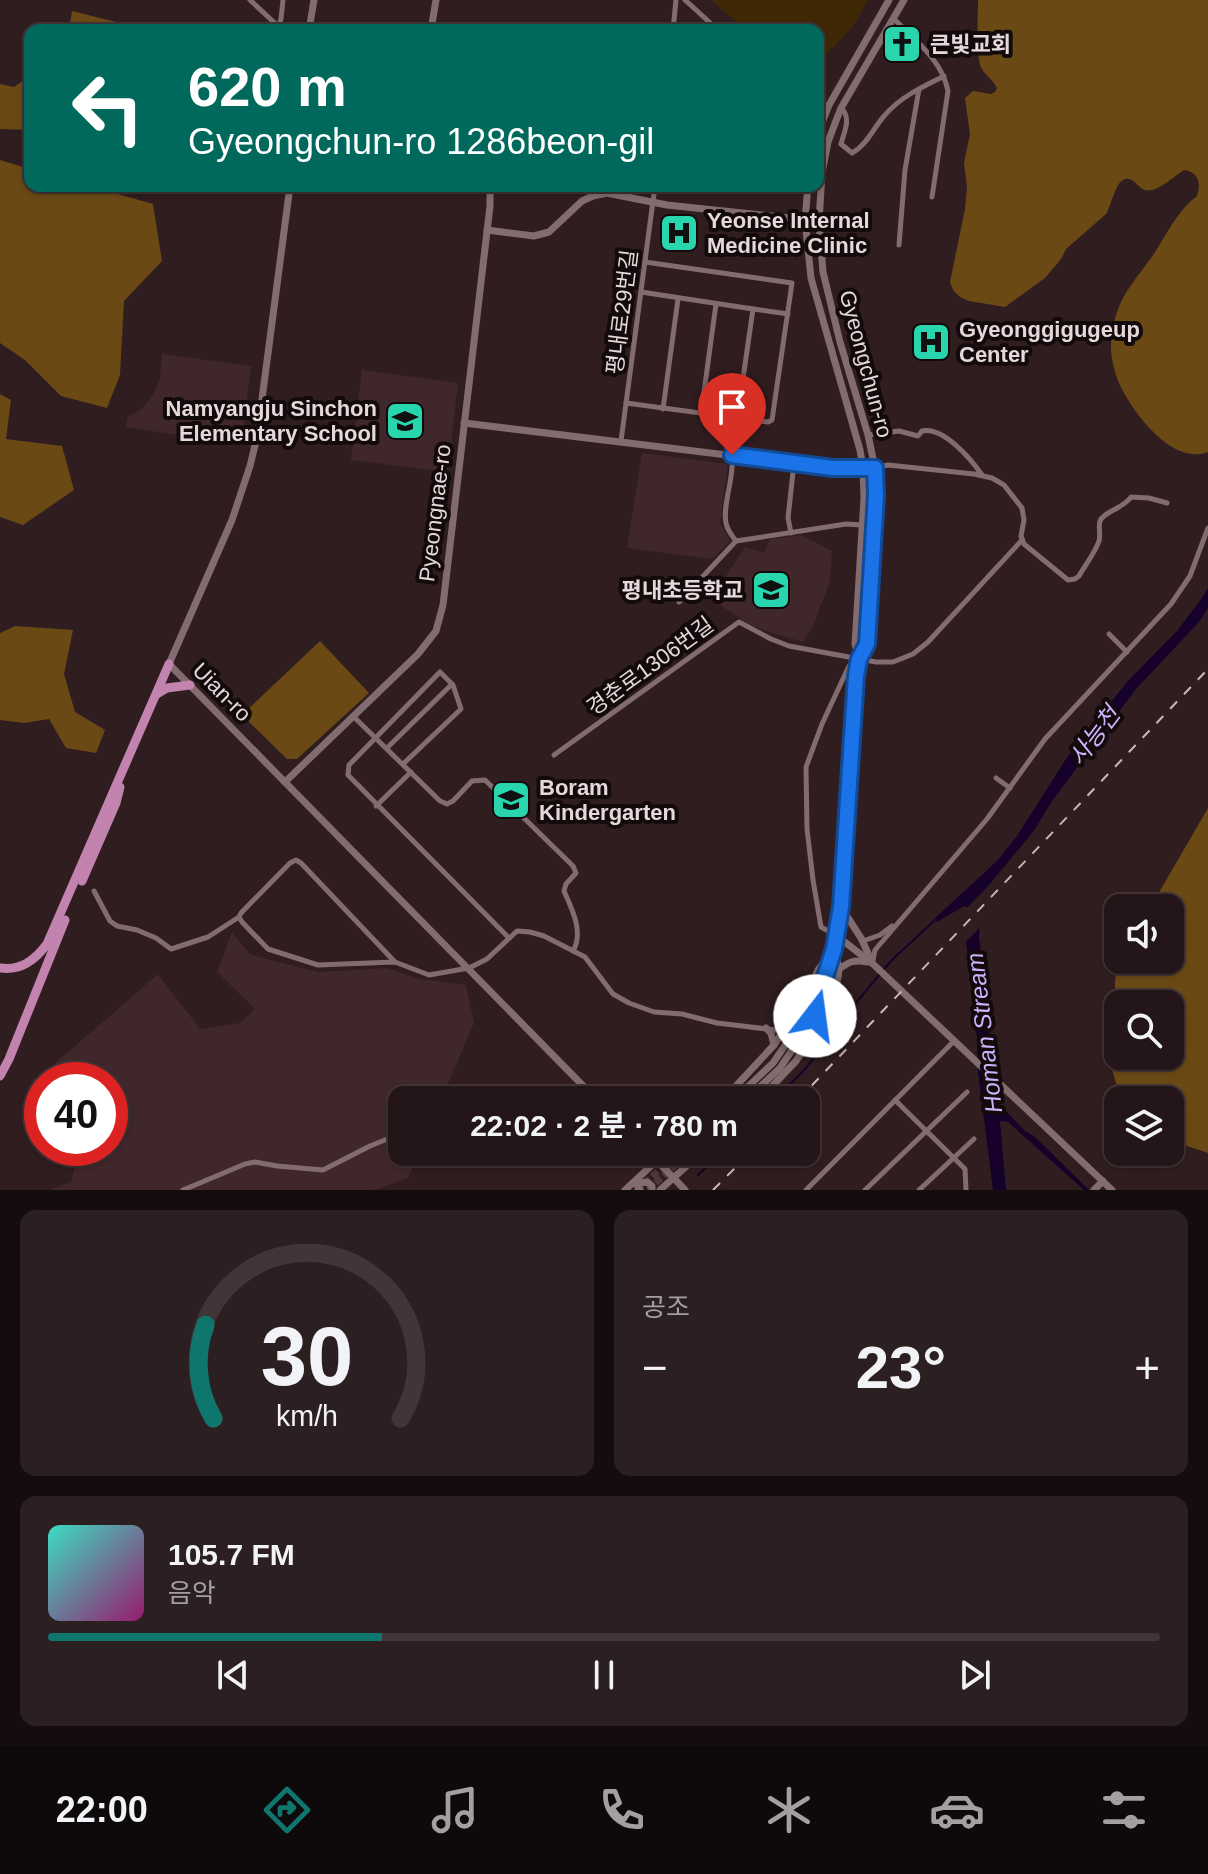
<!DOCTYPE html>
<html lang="ko">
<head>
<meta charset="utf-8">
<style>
	:root { --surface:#241618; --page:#2c1f21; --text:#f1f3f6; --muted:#a39fa2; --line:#413537; --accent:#0f766e }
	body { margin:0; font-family:Helvetica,"Noto Sans KR",sans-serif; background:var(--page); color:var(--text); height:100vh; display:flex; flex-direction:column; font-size:30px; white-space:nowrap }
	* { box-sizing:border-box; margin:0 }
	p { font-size:26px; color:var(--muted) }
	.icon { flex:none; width:44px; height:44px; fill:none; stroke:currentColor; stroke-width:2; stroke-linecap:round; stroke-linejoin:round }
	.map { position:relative; height:1190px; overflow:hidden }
	.drawer { display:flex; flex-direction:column; gap:20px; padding:20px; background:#140c0d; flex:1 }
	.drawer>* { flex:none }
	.hud { position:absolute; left:24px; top:24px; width:800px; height:168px; border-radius:16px; box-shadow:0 2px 6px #0004,0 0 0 2px var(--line); background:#00695c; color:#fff; overflow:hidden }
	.tools { position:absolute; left:1104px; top:894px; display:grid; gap:16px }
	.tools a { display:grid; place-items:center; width:80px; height:80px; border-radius:16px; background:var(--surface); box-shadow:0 2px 6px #0004,0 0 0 2px var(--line); font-size:40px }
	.speed { position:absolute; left:24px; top:1062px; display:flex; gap:16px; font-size:40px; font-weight:700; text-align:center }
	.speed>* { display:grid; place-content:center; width:104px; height:104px; border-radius:50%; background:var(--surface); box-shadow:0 2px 6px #0004,0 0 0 2px var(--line); line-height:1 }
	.speed .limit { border:12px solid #d22; background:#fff; color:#111 }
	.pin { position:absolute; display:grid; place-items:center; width:68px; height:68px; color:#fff; margin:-82px -34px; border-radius:50% 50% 50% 0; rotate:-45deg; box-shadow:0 0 8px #0007 }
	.pin .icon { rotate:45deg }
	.me { position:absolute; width:88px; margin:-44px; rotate:15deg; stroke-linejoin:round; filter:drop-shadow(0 0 6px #0008) }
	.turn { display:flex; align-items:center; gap:28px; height:168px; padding:0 32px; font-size:36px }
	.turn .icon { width:104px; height:104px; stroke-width:2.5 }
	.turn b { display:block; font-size:56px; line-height:68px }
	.big { font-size:60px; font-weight:700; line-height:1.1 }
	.drawer .card { flex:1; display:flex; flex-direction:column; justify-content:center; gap:12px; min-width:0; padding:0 28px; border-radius:16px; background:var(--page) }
	.drawer .dial { align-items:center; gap:0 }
	.dial svg { height:208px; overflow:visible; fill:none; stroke:var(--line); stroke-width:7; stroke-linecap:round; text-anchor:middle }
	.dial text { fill:var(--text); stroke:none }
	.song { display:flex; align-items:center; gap:24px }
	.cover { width:96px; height:96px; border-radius:12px; background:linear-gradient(135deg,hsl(170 70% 55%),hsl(320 70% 35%)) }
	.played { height:8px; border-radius:4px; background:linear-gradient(90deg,var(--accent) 30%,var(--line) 30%) }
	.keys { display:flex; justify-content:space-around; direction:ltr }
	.heat { display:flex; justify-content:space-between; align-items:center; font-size:44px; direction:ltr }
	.drawer .tiles { flex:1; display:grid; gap:20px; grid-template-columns:1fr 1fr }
	.card:last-child { grid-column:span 2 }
	.trip { position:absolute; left:388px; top:1086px; width:432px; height:80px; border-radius:16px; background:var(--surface); box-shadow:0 2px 6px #0004,0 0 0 2px var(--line); font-weight:700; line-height:80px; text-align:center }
	.tabs { display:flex; height:128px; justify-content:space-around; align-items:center; background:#0e090a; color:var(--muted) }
	.tabs .icon { width:56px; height:56px }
	.tabs .selected { color:var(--accent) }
	.tabs b { font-size:36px; color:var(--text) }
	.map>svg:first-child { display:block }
	.built { fill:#40272b }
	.green { fill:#3e2806 }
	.forest { fill:#6a4915; fill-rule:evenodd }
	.water { fill:#150129 }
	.pier { fill:#301d20 }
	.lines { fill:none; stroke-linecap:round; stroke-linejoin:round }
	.stream { stroke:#150129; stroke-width:2 }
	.tertiary-tunnel { stroke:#4b393c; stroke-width:7; stroke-dasharray:7 3.5; stroke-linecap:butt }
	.minor { stroke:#836c6f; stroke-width:5 }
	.tertiary { stroke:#836c6f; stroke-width:7 }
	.trunk { stroke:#c283af; stroke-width:9 }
	.rail { stroke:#c7b8ba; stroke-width:2; stroke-dasharray:10 10; stroke-linecap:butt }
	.route-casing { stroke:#114b97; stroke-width:20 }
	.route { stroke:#1a73e8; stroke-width:14 }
	.labels { text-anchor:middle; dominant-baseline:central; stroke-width:8; stroke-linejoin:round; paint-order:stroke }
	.poi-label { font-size:22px; font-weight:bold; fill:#e6d8da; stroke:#120a0b; text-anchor:start }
	.street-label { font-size:22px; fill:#e6d8da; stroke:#120a0b }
	.water-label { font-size:24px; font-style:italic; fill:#d0b1fd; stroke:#120a0b }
</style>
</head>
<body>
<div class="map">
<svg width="1208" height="1190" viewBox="0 0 1208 1190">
	<rect width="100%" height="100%" fill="#301d20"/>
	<!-- built -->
	<g class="built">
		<path d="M162 354 251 366 241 445 126 427 127 418 144 407 154 393 160 378Z"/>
		<path d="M362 370 458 383 448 472 351 460Z"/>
		<path d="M642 453 728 464 720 523 730 541 712 559 627 548Z"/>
		<path d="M801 535 832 551 830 581 813 626 803 642 769 632 749 624 711 599 745 547 764 553 770 539Z"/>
		<path d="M232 932 251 955 318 972 387 968 420 979 466 985 474 1023 441 1100H402V1152H419L408 1178 375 1190H49L71 1182 79 1148H110V1080H46L43 1074 158 974 200 1029 240 1023 255 1009 217 972Z"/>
	</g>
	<!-- green -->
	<path class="green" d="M711 0H868L854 25 826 55 818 48V30H733L736 22Z"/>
	<!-- forest -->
	<g class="forest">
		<path d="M978 0H1208V452C1172 466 1132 412 1119 383 1113 368 1109 350 1112 335 1117 292 1140 278 1160 244 1171 226 1180 209 1197 196 1201 184 1199 172 1184 170 1174 176 1158 193 1145 190 1137 188 1133 175 1123 180 1115 184 1111 206 1106 214L1066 249 1061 259 1045 278 1005 307 969 301 960 297 953 290 950 282 965 209 967 187 964 163 970 134 965 98 973 91 991 94 995 92 997 88C993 79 985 76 981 67 976 57 978 14 978 0Z"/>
		<path d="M72 11 136 27V30H69Z"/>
		<path d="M30 76V130L0 129V84L14 87Z"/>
		<path d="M0 160 30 169V186H89L153 204 162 261 124 301 120 375 107 408 61 396 25 360 0 343Z"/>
		<path d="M0 394 11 400 6 439 62 446 74 490 23 525 0 517Z"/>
		<path d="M15 626 73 630 64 674 75 712 105 730 96 753 66 748 49 719 24 723 0 720V633Z"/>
		<path d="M320 641 369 693 297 759H287L242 715Z"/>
		<path d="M1208 808V1153L1170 1140V1100H1121L1111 1066 1116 965 1119 960H1170V908H1150ZM1170 1004V1056H1118V1004Z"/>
	</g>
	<!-- water -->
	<path class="water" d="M1208 588V608L1198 623 1136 689 1052 801 1033 832 993 880 982 904 979 936 997 1102 1025 1131 1034 1136 1089 1190H1084L1008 1122 1000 1121 1006 1190H993L978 1072 977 1038 966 941 967 907 964 906 937 922 934 919 997 861 1017 836 1066 759 1127 682 1177 631 1202 598Z"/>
	<!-- pier -->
	<path class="pier" d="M1036 836 996 882 986 905 985 922 962 946 963 912Z"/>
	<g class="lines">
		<!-- stream -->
		<g class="stream">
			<path d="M884 969 894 958 934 921"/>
			<path d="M775 1100 807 1067 840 1022 880 974"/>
			<path d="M698 1175 722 1152"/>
		</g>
		<!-- tertiary-tunnel -->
		<g class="tertiary-tunnel">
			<path d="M645 1184 678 1152"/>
			<path d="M648 1190 689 1152"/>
		</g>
		<!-- minor -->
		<g class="minor">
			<path d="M250 0 279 27"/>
			<path d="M685 0 718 30"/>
			<path d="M893 18C915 40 942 60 948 91L932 197"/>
			<path d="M278 29 281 19 283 0"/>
			<path d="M673 30 676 0"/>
			<path d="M841 108C852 118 844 132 841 144"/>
			<path d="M841 144 852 153C867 145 874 127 885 115 900 97 924 86 944 76"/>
			<path d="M899 245 905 170 919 89"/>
			<path d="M641 292 753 309 732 455C735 476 722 505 726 523 727 529 732 536 736 541"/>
			<path d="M753 309 788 314"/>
			<path d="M626 403 768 422 772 420 792 283 645 262"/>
			<path d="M663 409 678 299"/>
			<path d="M701 414 716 304"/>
			<path d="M868 435 899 431 918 436 922 431C943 426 971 459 982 475"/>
			<path d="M621 441 655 186"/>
			<path d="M875 468 888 465 974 474 992 478 1004 485 1022 508 1024 520 1021 536 1024 544 1068 580 1075 579 1079 576C1085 565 1095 553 1099 541 1101 534 1098 527 1100 521 1103 512 1124 508 1131 497L1149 498 1167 503"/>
			<path d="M791 533 788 518 794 463"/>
			<path d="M679 602 736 541 846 524 862 525"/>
			<path d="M1109 634 1127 652"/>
			<path d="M354 717 440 801 447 804 453 801 472 781 485 780 573 866 576 873 566 884 564 891C572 909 584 932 573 951"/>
			<path d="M387 748 452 684"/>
			<path d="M554 755 739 622 771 639 789 646 876 662H893L913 654 928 642 1022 540"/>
			<path d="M403 764 461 709 453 685 440 672 349 765 348 775 509 938"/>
			<path d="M996 778 1010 788"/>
			<path d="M376 806 411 772"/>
			<path d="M94 891 110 921 117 926 137 930 156 938 171 949 208 937 239 917 242 922 268 949 318 965 395 962 429 975 469 968 487 959 517 931 530 932 544 936 585 957 613 994 629 1003 654 1012 682 1014 717 1023 784 1031"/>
			<path d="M239 917 241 913 290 863 296 860 301 863 395 962"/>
			<path d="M837 936 821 927 813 880 807 829 806 767 822 724 849 666 858 660"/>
			<path d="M863 941 880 935 892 926"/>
			<path d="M873 960 875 950 987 819 1045 739 1171 604 1190 576 1208 528"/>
			<path d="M895 1100 965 1169 966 1190"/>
			<path d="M183 1190 245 1164 255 1162 277 1166 323 1170 370 1146 402 1133"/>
			<path d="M806 1190 954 1041"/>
			<path d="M865 1190 967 1092"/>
			<path d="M919 1190 974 1139"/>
		</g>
		<!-- tertiary -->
		<g class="tertiary">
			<path d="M309 30 314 0"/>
			<path d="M431 30 436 0"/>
			<path d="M818 133 829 105 889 0"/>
			<path d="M290 186 257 437 250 466 232 520 169 664 597 1100"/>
			<path d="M808 186 805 220 811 278 860 450 863 468 864 498 855 644 859 659"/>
			<path d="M487 230 534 236 549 232 582 201 593 196 607 193 667 205 819 221"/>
			<path d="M464 423 833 468H864"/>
			<path d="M285 782 418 654 436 631 443 605 490 206V186"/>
			<path d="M841 907 861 938 872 962"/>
			<path d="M837 936 873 964 1112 1190"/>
			<path d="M839 969C849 962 854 959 867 962"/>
			<path d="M766 1028 771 1033 774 1045"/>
			<path d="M723 1100 774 1045 802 1003 818 970 832 951"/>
			<path d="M734 1100 773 1063 808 1012 816 1005"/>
			<path d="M746 1100 780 1068 815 1016 816 1005 831 961 841 907 856 676 859 659 867 644 876 495 875 468 868 435 840 342 823 272 819 221 822 173 828 142 834 126 841 108 904 0"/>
			<path d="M759 1100 796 1061 824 1018 838 978 839 969 835 952"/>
			<path d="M649 1152 685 1190"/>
			<path d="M680 1152C685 1159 692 1156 699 1153"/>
			<path d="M634 1184 647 1182 652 1186V1190"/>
			<path d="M625 1190 666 1152"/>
			<path d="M638 1190 640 1189"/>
			<path d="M660 1190 702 1152"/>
			<path d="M1094 1190 1103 1181"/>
		</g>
		<!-- trunk -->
		<g class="trunk">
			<path d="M157 694 167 688 190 685"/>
			<path d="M82 881 116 803 120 787"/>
			<path d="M0 968C21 971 35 960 47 944L169 664"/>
			<path d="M0 1076 9 1059 65 920"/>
		</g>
		<!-- rail -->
		<g class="rail">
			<path d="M798 1100 1208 669"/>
			<path d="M713 1190 751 1152"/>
		</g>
	</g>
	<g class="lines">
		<!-- route casing -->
		<g class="route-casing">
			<path id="route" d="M732 455 833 468H875L876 495 867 644 859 659 856 676 841 907 834 949 816 1005 815 1016"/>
		</g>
		<!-- route -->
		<use href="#route" class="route"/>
	</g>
	<!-- icons -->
	<defs>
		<g id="church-square" transform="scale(2)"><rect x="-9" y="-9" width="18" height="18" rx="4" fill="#28d5ad" stroke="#120a0b"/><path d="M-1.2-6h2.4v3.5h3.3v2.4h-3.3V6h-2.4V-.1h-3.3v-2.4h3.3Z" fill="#111"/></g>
		<g id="hospital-square" transform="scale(2)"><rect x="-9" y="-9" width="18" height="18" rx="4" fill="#28d5ad" stroke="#120a0b"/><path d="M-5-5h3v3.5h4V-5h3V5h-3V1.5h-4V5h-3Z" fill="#111"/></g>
		<g id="school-square" transform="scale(2)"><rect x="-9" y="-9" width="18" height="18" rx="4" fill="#28d5ad" stroke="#120a0b"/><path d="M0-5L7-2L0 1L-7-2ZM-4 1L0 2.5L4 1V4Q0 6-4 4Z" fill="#111"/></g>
	</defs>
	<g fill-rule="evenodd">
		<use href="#church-square" x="902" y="44"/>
		<use href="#hospital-square" x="679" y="233"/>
		<use href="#hospital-square" x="931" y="342"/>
		<use href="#school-square" x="405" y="421"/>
		<use href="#school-square" x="771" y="590"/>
		<use href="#school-square" x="511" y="800"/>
	</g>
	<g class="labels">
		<!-- poi labels -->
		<g class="poi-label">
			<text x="930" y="44">큰빛교회</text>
			<text x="707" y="220">Yeonse Internal<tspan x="707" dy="25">Medicine Clinic</tspan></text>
			<text x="959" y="329">Gyeonggigugeup<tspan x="959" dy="25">Center</tspan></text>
			<text x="377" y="408" text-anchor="end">Namyangju Sinchon<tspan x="377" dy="25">Elementary School</tspan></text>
			<text x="743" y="590" text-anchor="end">평내초등학교</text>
			<text x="539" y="787">Boram<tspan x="539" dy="25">Kindergarten</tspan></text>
		</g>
		<!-- street labels -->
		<g class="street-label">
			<text transform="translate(622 312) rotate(-83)">평내로29번길</text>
			<text transform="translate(866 364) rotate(75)">Gyeongchun-ro</text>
			<text transform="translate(435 513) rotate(-83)">Pyeongnae-ro</text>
			<text transform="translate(650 666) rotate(-36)">경춘로1306번길</text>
			<text transform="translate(222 692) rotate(45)">Uian-ro</text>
		</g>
		<!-- water labels -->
		<g class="water-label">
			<text transform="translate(1094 736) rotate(-53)">사능천</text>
			<text transform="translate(984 1033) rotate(-97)">Homan Stream</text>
		</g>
	</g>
</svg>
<div class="tools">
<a><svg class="icon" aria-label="sound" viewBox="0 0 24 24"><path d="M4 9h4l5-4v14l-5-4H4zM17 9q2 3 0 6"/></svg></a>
<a><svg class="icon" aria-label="search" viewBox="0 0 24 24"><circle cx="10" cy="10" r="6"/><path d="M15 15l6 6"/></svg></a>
<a><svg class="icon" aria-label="layers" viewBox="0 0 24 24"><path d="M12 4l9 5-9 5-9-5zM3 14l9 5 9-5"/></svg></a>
</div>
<div class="speed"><div class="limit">40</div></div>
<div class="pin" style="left:732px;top:455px;background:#d93025"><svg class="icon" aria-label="arrive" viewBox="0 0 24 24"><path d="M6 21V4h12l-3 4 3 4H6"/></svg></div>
<svg class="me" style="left:815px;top:1016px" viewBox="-20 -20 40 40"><circle r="19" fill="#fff"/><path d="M0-13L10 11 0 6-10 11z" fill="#1a73e8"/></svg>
<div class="trip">22:02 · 2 분 · 780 m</div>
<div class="hud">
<div class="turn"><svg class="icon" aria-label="left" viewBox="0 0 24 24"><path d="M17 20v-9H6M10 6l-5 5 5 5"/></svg><div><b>620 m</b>Gyeongchun-ro 1286beon-gil</div></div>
</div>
</div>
<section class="drawer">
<div class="tiles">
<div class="card dial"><svg viewBox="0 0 100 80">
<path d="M14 69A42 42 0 1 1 86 69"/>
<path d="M14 69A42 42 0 0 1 11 33" stroke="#0f766e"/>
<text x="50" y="56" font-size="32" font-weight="700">30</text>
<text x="50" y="72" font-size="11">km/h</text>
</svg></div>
<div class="card"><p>공조</p>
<div class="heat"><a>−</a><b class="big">23°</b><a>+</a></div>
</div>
<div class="card">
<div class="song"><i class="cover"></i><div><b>105.7 FM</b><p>음악</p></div></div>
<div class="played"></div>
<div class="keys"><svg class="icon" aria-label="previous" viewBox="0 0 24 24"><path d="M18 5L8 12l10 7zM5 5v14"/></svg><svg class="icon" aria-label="pause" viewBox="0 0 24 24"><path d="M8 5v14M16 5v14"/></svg><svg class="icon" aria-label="next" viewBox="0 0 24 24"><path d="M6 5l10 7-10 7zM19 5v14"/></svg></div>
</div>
</div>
</section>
<nav class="tabs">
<b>22:00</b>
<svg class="icon selected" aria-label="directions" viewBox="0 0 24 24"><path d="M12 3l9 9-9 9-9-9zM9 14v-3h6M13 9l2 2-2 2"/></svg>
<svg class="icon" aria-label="music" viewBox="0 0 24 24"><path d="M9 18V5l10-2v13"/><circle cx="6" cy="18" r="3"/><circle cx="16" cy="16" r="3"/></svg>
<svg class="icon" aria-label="phone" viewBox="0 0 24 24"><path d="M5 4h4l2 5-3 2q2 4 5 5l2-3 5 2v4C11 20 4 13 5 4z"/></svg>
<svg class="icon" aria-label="climate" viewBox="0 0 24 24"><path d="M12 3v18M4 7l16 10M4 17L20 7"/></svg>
<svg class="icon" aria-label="car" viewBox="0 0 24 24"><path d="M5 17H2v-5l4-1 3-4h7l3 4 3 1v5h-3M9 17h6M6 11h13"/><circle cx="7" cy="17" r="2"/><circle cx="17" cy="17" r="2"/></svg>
<svg class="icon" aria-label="filters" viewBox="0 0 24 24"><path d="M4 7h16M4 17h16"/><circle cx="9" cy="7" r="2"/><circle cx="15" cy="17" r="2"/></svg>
</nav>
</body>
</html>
